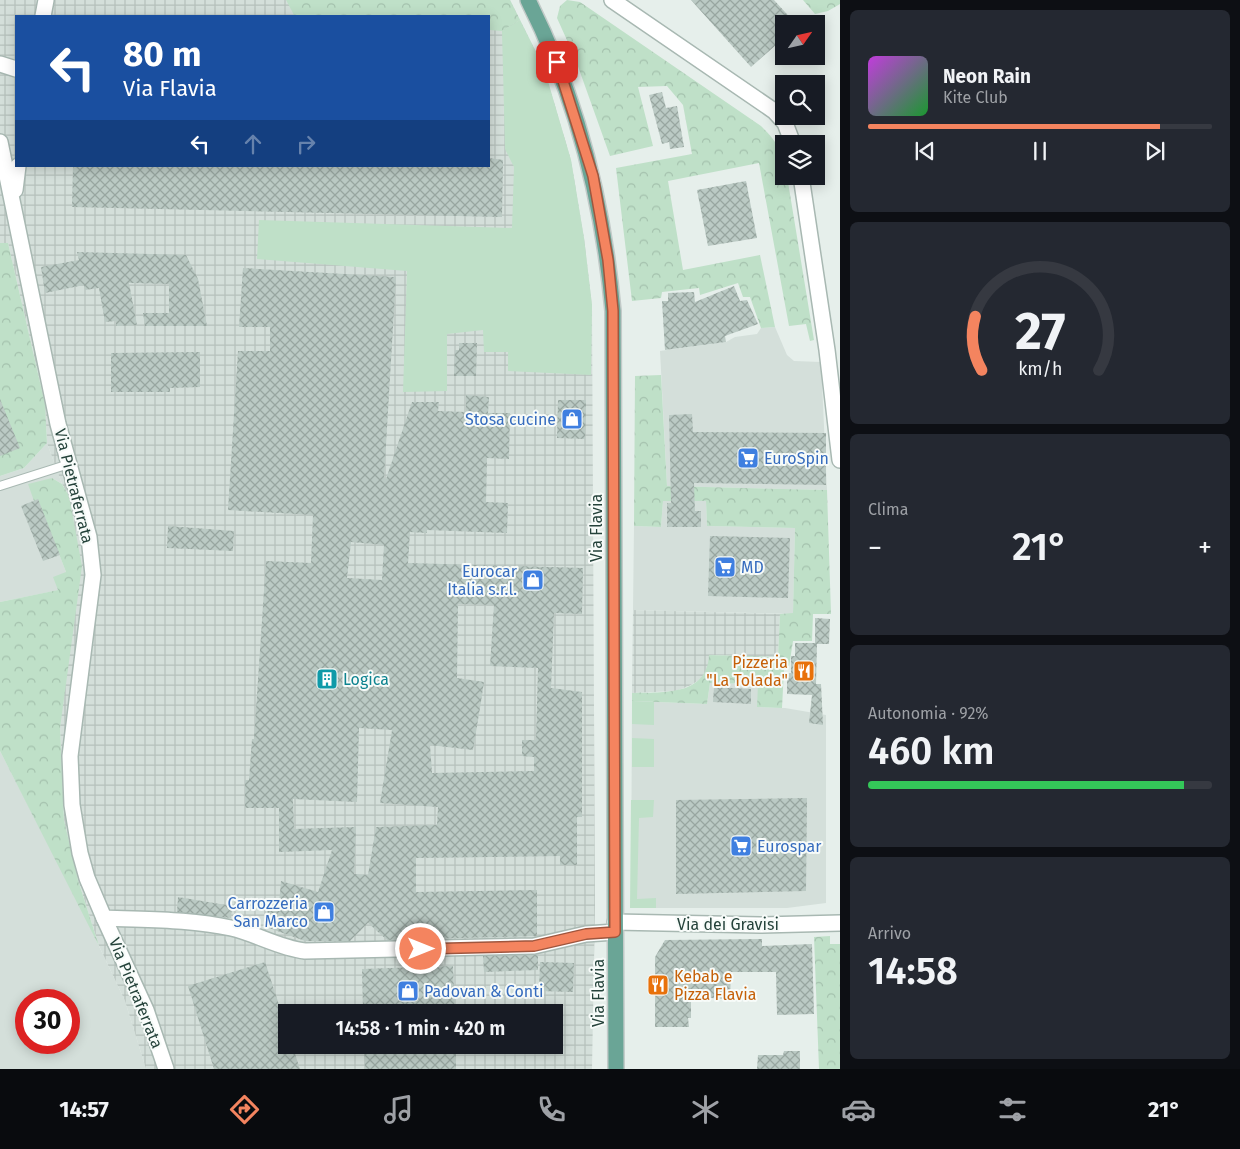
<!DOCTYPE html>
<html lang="it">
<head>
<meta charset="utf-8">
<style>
	:root { --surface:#171b24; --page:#242831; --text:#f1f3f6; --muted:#9ea1a6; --line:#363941; --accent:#f4845f }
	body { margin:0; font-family:"Fira Sans",sans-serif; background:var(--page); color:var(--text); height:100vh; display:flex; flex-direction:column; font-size:19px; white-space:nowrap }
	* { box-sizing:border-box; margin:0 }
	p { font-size:16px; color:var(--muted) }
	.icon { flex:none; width:28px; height:28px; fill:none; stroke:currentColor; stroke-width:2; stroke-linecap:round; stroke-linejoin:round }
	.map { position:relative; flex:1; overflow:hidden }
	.sheet { display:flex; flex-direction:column; gap:10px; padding:10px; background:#0d0f14; width:400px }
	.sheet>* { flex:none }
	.top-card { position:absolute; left:15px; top:15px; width:475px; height:152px; border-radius:0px; box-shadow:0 2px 12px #0003; background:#1a4fa0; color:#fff; overflow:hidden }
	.needle { width:32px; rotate:56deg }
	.buttons { position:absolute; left:775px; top:15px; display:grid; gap:10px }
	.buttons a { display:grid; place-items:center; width:50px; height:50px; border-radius:0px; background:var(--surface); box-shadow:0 2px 12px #0003; font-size:25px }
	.speed { position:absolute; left:15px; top:989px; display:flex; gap:10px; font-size:25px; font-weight:700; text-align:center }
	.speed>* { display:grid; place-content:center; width:65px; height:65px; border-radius:50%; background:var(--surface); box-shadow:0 2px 12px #0003; line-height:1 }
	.speed .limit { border:8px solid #d22; background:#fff; color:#111 }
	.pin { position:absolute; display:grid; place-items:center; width:42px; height:42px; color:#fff; margin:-21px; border-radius:10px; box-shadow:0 2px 8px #0006 }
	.me { position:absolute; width:55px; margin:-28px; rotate:90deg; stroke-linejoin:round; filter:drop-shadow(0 0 4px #0008) }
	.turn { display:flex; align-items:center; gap:18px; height:105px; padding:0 25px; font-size:22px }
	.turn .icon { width:65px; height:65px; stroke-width:2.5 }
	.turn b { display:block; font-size:35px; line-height:42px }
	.lanes { display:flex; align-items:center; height:48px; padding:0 25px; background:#0003; justify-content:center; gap:25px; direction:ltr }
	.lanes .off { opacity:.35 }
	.big { font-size:38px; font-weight:600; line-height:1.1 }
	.sheet .widget { flex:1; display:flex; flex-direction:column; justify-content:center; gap:8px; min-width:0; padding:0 18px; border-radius:8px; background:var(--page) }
	.sheet .dial { align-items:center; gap:0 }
	.dial svg { height:130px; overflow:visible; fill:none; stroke:var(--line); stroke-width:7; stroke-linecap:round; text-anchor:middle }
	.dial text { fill:var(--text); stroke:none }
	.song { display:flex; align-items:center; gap:15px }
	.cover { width:60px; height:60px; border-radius:8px; background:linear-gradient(135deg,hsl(290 70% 55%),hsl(130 70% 35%)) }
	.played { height:5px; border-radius:2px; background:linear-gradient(90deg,var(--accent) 85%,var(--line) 85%) }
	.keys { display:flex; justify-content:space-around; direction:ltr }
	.heat { display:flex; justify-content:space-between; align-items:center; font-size:28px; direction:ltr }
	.charge { height:8px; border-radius:4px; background:linear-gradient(90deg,#34c759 92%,var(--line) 0) }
	.trip { position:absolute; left:278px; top:1004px; width:285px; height:50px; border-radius:0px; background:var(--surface); box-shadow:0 2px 12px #0003; font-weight:600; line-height:50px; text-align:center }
	.tabs { display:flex; height:80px; justify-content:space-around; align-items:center; background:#090b0e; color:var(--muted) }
	.tabs .icon { width:35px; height:35px }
	.tabs .active { color:var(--accent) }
	.tabs b { font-size:22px; color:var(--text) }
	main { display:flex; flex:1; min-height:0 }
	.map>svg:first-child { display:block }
	.built { fill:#d4dfda; fill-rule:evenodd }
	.industrial { fill:url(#industrial-grid); fill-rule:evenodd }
	.green { fill:#bfe0c8 }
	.forest { fill:url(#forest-crowns) }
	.building { fill:url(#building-cross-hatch); fill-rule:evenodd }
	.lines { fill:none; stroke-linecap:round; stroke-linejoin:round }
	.lane-casing { stroke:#a8b8b2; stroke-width:10 }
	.street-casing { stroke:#a8b8b2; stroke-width:18 }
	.primary-casing { stroke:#c2cac8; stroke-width:18 }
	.lane { stroke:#fff; stroke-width:8 }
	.street { stroke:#fff; stroke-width:15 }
	.primary { stroke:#6aa596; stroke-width:15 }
	.route-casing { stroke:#9f563e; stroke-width:12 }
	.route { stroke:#f4845f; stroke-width:9 }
	.labels { text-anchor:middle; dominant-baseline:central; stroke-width:4; stroke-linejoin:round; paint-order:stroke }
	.shop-label { font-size:16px; fill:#366cbe; stroke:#f7fbf9; text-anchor:start }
	.street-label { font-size:16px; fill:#24423a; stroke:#f7fbf9 }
	.food-label { font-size:16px; fill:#c56008; stroke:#f7fbf9; text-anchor:end }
	.culture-label { font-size:16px; fill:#0d838f; stroke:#f7fbf9; text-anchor:start }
</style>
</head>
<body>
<main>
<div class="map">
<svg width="840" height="1069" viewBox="0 0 840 1069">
	<defs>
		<pattern id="industrial-grid" width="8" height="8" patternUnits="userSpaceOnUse" patternTransform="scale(1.25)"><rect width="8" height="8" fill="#d4dfda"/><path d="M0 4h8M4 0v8" fill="none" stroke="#b6c1bc"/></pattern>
		<pattern id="forest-crowns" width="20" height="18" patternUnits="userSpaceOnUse" patternTransform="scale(1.25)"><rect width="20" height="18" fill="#bfe0c8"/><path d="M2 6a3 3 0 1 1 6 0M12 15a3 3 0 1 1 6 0" fill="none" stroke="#a4c1ad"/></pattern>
		<pattern id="building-cross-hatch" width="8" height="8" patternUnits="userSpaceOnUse" patternTransform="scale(1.25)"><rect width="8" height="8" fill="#bbcac4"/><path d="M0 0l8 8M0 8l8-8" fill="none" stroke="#98a6a0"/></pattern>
	</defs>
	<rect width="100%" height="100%" fill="#e6efeb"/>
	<!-- built -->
	<g class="built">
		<path d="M775 327 787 355 794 361 821 362 827 490 667 486 660 351 726 342 735 337 757 334 761 328Z"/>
		<path d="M47 443 62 484 52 478 38 499 66 572 59 590 0 602V476L24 468Z"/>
		<path d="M663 501H706L707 526 795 528 793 614 633 610 634 526 661 527Z"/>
		<path d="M710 683 758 684V707L785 708 826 715V903L787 908H631L632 701 707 704Z"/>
		<path d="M0 751 78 902 125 1001 146 1069H0ZM26 1000H69V1042H26Z"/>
	</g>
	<!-- industrial -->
	<g class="industrial">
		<path d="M0 0H510L544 68 571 160 584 238 592 305 595 908 592 1069H146L125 1001 99 946 78 880 64 820 60 728 69 496 62 484 47 443 45 404 8 243H0ZM16 16H489V166H16ZM286 1012H554V1045H286Z"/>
		<path d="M633 610 780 614 778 657 710 655 709 667 703 678 689 686 676 691 632 693Z"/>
	</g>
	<!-- green -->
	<g class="green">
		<path d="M520 20 544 68 571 160 584 238 592 305 591 375 508 371V352H484L483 330 447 334V391L403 392 407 271 257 259 259 220 512 228 514 167 505 149 502 31Z"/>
		<path d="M632 701 654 702V725L632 724Z"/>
		<path d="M632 738 654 739V767H632Z"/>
		<path d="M631 800H654L653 817 639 818 637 899 656 898V908H630Z"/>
	</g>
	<!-- forest -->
	<g class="forest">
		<path d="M286 0H510L520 20 502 31 489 30V16L294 15Z"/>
		<path d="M567 0 580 2 761 126C778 143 784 152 784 176H787L814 340 810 341 806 324 789 326 759 163 668 181 683 270 760 255 775 327 761 328 750 297H743L738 283 700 295 699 288 662 292 661 298 632 301 616 168 692 154 683 105 667 86 638 87 653 146 610 156 575 58 557 18 560 6Z"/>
		<path d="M803 0H840V4L828 11 815 14Z"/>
		<path d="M0 243H8L45 404 47 443 24 468 0 476Z"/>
		<path d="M661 375 667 486 827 490 831 614H813L812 641H793L789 667 784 669 782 708 757 707 758 684 710 683 707 704 632 701V693C664 692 707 696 709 655L778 657 780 614 793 613 795 528 707 526 706 501H663L661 527 634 526 635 376Z"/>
		<path d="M52 478 62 484 69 496 82 566 60 728 64 820 78 880 99 946 0 751V602L58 590 53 577 66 572 38 500 34 501 28 484Z"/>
		<path d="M830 936V944H840V1069H819L814 937Z"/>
	</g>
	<!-- building -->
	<g class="building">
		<path d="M691 0H774L796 24H784V38L751 67Z"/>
		<path d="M662 92 666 108 677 106 684 147 670 149 669 142 662 144 649 95Z"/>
		<path d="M489 158 503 160 502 217 72 207 73 166H489Z"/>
		<path d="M746 181 757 238 708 246 697 190Z"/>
		<path d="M77 252 186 255 198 279 207 326H145L143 313H169V284L129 283 137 325 116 326V321L105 322 99 288 85 290 84 285 45 293 41 267 79 260Z"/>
		<path d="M243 268 396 277 384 478 386 479 412 402H439L438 411 466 412V395L489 397 488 413H510L509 459 487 458 486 502 508 503 507 533 427 530V533L410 532 408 563 583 568 582 614 554 613 551 688 582 692V817H577V865H560V856L416 858V892L537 890V936L387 940 368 923 350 941H305L269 928 270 918 265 906 279 904 281 881 318 892 332 850 279 852V808H245V780H249L252 739H254L266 561 311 563 313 515 228 510 238 351H270V327H239ZM351 542 384 545 382 580 347 578ZM458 604 494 605 490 666 538 668 536 740H522V756L534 757V771L432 773 430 745 473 750 480 708 484 682 457 678ZM359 728 392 730 380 803 438 807 437 825 376 827 368 875 354 874 356 827 294 829 293 799 357 802Z"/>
		<path d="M734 286 740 301 747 300 758 324 725 336 726 342 665 350 662 301H668V293L694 292 695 302Z"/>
		<path d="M459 343H477L476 376H454L455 350H459Z"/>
		<path d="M200 352V387L170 388V392H111V353Z"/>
		<path d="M0 399 20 448 0 456Z"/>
		<path d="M558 400H586L585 439 557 438Z"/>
		<path d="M692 414 693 432 826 433V485L694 483 695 511H701V527H667V503H671L669 415Z"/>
		<path d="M38 499 60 555 43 561 21 506Z"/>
		<path d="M168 526 234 531 233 551 167 548Z"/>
		<path d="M710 536 790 538 788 598 708 596Z"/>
		<path d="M815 618 830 619 829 644H817L816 684H821L823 725 809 723 812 695 787 694V673H791V656H795V643H815Z"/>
		<path d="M714 687 751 689V704L713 702Z"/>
		<path d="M807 798 806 891 676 894V800Z"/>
		<path d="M178 897 232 906 231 918 177 912Z"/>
		<path d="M762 939V946L812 944 814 1014 777 1015 776 972H731L730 999 691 997V1018H688L689 1027H655V957L665 940Z"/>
		<path d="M538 955V970L484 972 483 956Z"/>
		<path d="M265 962 286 1026V1045H292L300 1069H214L188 986Z"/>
		<path d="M540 962 574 963 573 992 539 991Z"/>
		<path d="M453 966 455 1012H363L362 969Z"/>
		<path d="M364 1045H456V1069H365Z"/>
		<path d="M784 1051H800V1069H757L758 1055H783Z"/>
	</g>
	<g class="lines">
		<!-- lane casing -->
		<g class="lane-casing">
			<path id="lane" d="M0 486 69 464"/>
		</g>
		<!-- street casing -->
		<g class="street-casing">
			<g id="street">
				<path d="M612 0 774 111 785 123 793 144"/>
				<path d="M43 16 46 0"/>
				<path d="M0 64 16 69"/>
				<path d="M0 142 58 424 89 537 93 575 70 756 72 805 80 853 87 878 104 918C147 920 189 919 231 928 257 934 279 948 305 951L534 946 586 934 615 932"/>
				<path d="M801 176 827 350 840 460"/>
				<path d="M15 190 18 166"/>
				<path d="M104 918 146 1010 166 1069"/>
				<path d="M615 922 760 925 840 923"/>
			</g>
		</g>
		<!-- primary casing -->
		<g class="primary-casing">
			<path id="primary" d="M528 0C578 99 603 202 613 311L616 1069"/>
		</g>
		<!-- lane -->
		<use href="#lane" class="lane"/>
		<!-- street -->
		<use href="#street" class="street"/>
		<!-- primary -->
		<use href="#primary" class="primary"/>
	</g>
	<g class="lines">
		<!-- route casing -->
		<g class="route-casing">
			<path id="route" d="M421 949 534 946 586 934 615 932 613 311 608 260 593 176 557 62"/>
		</g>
		<!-- route -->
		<use href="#route" class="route"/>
	</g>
	<!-- icons -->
	<defs>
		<g id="shop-square" transform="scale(1.125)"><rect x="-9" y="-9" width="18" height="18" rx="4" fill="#3f7fe0" stroke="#f7fbf9"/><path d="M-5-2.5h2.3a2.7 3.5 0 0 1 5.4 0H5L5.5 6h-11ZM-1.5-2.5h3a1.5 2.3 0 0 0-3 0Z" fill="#fff"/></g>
		<g id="supermarket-square" transform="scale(1.125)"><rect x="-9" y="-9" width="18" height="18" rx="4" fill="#3f7fe0" stroke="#f7fbf9"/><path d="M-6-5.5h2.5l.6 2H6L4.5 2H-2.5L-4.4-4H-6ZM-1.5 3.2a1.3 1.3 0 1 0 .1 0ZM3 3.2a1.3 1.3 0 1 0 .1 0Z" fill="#fff"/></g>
		<g id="restaurant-square" transform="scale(1.125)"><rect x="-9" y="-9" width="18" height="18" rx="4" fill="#e8710a" stroke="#f7fbf9"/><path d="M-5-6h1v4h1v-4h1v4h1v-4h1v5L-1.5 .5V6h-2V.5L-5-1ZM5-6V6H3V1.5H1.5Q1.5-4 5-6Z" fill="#fff"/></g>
		<g id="building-square" transform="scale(1.125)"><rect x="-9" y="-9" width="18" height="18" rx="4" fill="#0f9aa8" stroke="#f7fbf9"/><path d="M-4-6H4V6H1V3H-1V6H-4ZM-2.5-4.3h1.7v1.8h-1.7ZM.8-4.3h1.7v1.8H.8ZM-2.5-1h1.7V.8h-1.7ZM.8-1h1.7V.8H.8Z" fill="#fff"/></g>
	</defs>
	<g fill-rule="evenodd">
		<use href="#shop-square" x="572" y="419"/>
		<use href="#supermarket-square" x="748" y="458"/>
		<use href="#supermarket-square" x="725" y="567"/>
		<use href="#shop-square" x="533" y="580"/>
		<use href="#restaurant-square" x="804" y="671"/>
		<use href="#building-square" x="327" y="679"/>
		<use href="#supermarket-square" x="741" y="846"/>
		<use href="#shop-square" x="324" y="912"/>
		<use href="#restaurant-square" x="658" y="985"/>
		<use href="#shop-square" x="408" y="991"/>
	</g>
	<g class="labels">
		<!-- shop labels -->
		<g class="shop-label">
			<text x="556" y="419" text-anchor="end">Stosa cucine</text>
			<text x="764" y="458">EuroSpin</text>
			<text x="741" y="567">MD</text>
			<text x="517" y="571" text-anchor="end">Eurocar<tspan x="517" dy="18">Italia s.r.l.</tspan></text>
			<text x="757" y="846">Eurospar</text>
			<text x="308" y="903" text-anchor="end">Carrozzeria<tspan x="308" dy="18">San Marco</tspan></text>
			<text x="424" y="991">Padovan &amp; Conti</text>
		</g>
		<!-- street labels -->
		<g class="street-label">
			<text transform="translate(74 486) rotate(76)">Via Pietraferrata</text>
			<text transform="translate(596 528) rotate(-90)">Via Flavia</text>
			<text x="728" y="924">Via dei Gravisi</text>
			<text transform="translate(136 993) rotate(68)">Via Pietraferrata</text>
			<text transform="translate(598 993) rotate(-90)">Via Flavia</text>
		</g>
		<!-- food labels -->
		<g class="food-label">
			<text x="788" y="662">Pizzeria<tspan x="788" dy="18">"La Tolada"</tspan></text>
			<text x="674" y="976" text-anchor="start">Kebab e<tspan x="674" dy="18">Pizza Flavia</tspan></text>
		</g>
		<!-- culture labels -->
		<g class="culture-label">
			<text x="343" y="679">Logica</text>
		</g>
	</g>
</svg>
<div class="buttons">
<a><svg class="needle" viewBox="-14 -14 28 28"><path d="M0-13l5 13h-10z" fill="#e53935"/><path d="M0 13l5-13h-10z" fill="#9ea1a6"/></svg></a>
<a><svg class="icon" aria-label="search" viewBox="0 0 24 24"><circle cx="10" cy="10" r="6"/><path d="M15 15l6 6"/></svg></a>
<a><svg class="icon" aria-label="layers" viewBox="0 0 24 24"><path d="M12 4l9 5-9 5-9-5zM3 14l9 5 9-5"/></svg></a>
</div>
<div class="speed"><div class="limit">30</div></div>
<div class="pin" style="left:557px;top:62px;background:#d93025"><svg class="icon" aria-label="arrive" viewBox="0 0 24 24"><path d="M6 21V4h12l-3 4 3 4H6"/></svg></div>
<svg class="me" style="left:421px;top:949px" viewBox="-20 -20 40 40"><circle r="17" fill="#f4845f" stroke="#fff" stroke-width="3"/><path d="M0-11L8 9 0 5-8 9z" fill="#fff"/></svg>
<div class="trip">14:58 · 1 min · 420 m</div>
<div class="top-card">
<div class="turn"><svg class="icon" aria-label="left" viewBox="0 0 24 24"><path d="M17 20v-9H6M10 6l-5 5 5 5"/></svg><div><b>80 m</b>Via Flavia</div></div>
<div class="lanes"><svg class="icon" aria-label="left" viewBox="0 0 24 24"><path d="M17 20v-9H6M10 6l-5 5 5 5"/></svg><svg class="icon off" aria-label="ahead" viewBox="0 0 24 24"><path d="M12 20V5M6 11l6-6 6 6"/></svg><svg class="icon off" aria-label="right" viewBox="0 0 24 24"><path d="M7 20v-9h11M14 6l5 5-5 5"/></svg></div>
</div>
</div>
<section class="sheet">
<div class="widget">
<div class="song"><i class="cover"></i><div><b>Neon Rain</b><p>Kite Club</p></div></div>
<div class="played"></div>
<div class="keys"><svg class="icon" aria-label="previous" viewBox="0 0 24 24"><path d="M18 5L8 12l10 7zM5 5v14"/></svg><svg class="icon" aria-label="pause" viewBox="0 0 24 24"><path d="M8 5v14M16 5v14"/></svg><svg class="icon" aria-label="next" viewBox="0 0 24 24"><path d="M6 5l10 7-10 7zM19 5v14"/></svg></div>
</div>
<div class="widget dial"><svg viewBox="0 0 100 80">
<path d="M14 69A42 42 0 1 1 86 69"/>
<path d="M14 69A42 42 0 0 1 10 36" stroke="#f4845f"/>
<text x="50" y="56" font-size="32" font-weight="700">27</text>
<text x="50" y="72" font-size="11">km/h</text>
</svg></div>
<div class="widget"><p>Clima</p>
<div class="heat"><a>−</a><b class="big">21°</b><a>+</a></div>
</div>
<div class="widget"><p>Autonomia · 92%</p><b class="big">460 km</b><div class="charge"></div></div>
<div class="widget"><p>Arrivo</p><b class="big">14:58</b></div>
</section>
</main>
<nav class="tabs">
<b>14:57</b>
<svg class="icon active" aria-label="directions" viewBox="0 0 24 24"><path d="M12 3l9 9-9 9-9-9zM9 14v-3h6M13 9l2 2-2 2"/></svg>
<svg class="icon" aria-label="music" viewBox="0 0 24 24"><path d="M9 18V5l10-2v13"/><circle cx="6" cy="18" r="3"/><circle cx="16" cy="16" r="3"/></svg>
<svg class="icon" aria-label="phone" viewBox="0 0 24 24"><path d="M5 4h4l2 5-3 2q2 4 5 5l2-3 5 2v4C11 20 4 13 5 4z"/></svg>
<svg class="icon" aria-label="climate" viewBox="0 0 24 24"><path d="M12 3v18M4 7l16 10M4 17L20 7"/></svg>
<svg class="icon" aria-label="car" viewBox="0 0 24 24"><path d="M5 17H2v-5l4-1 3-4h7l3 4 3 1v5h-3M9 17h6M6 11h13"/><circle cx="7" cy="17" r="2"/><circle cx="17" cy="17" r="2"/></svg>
<svg class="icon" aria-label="filters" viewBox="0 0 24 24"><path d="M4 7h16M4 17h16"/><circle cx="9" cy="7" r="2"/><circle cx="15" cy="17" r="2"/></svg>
<b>21°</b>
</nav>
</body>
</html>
